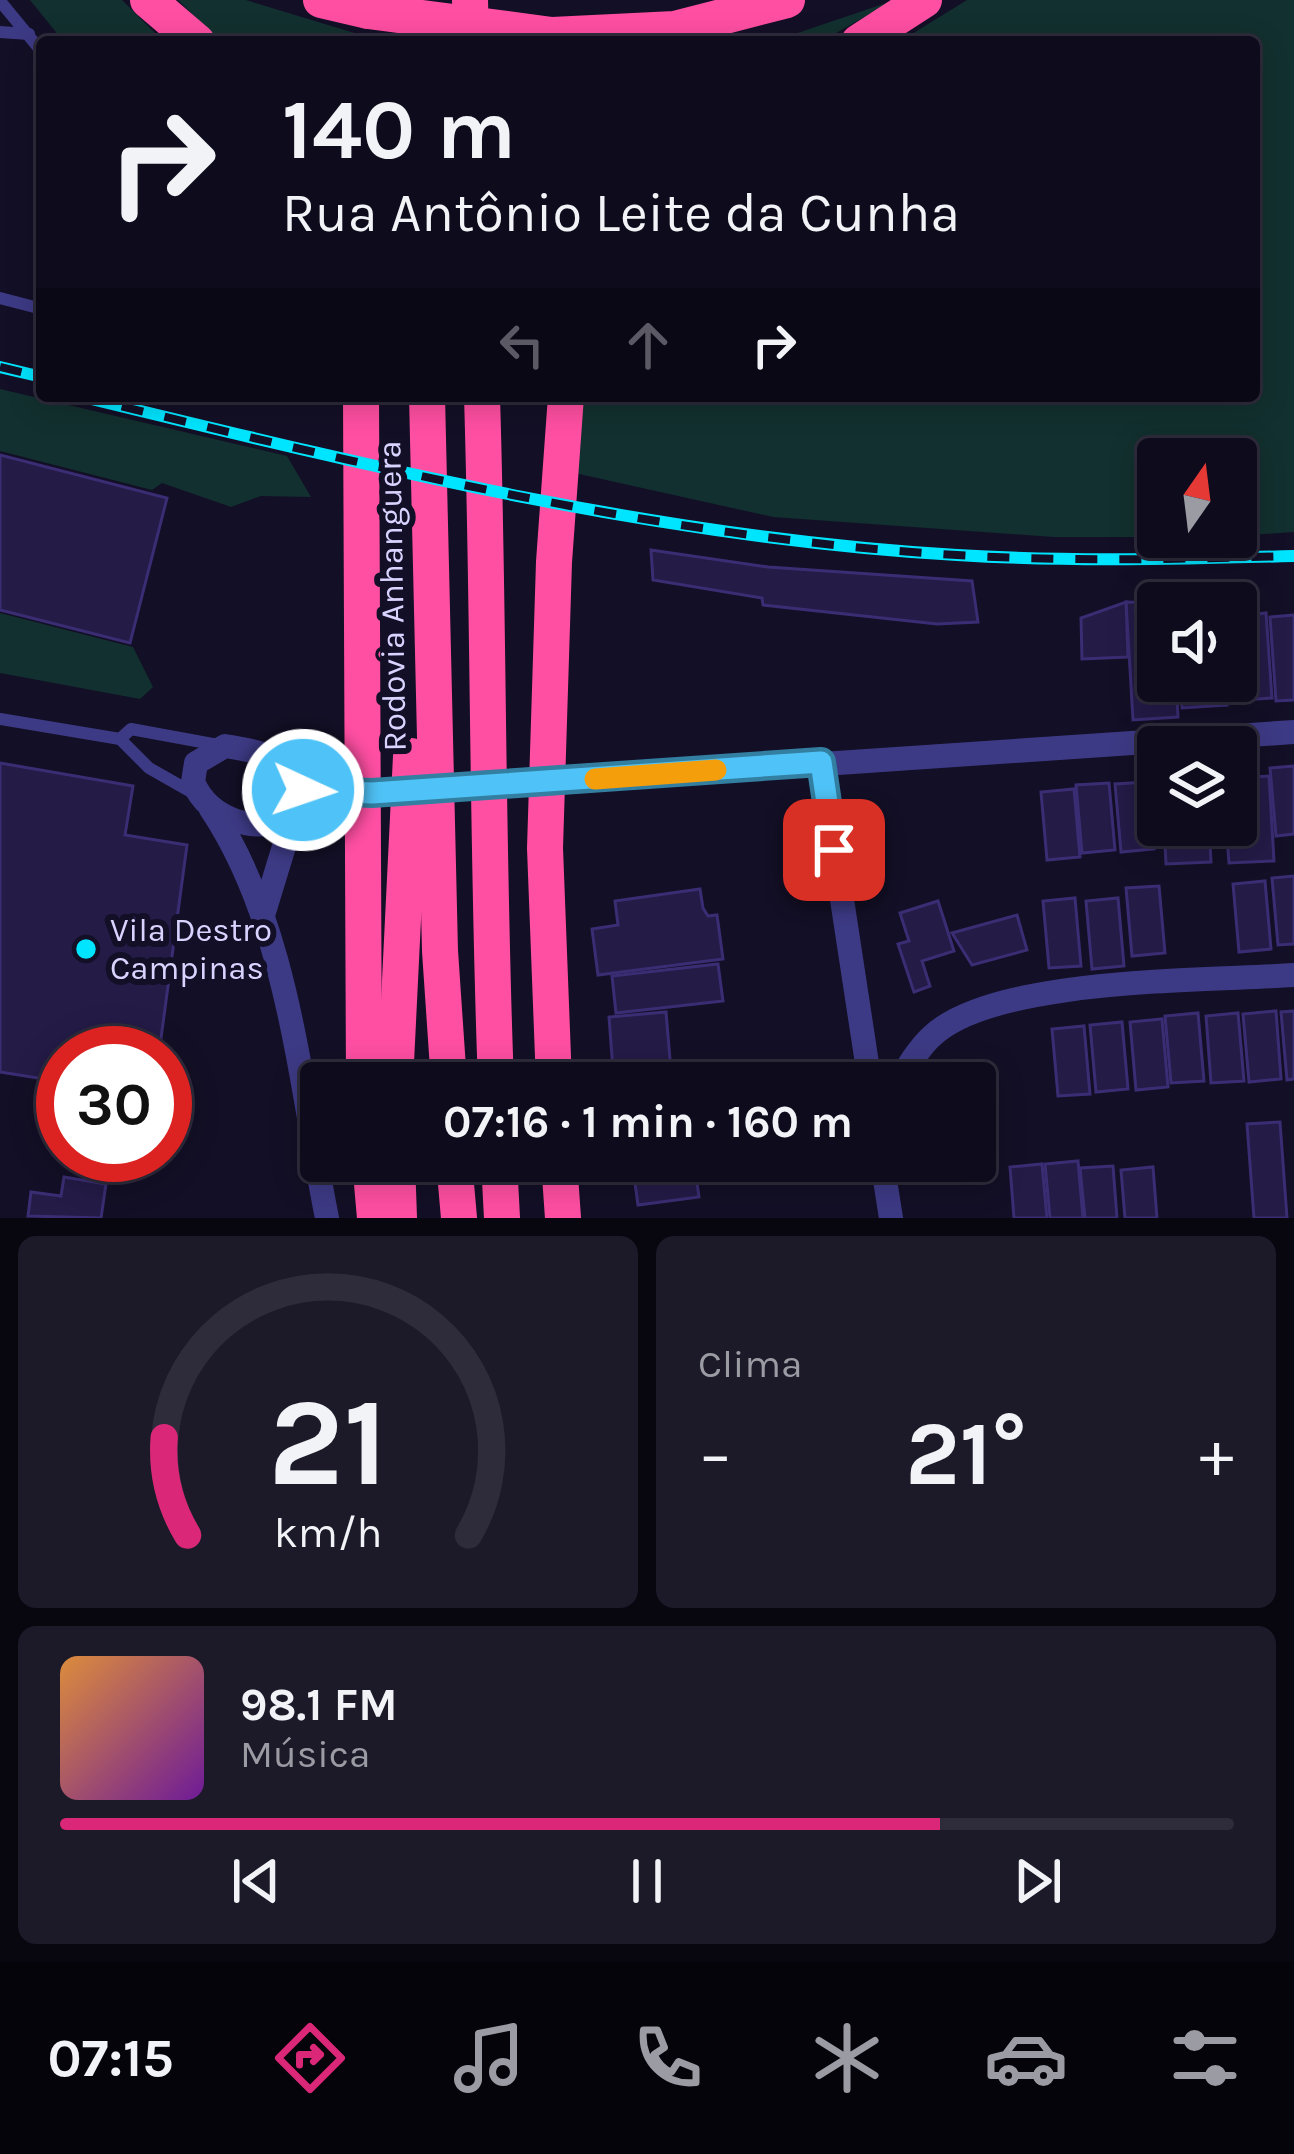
<!DOCTYPE html>
<html lang="pt">
<head>
<meta charset="utf-8">
<style>
	:root { --surface:#0e0b1c; --page:#1c1929; --text:#f1f3f6; --muted:#9b9ba3; --line:#2e2b3b; --accent:#db2777 }
	body { margin:0; font-family:Karla,sans-serif; background:var(--page); color:var(--text); height:100vh; display:flex; flex-direction:column; font-size:45px; white-space:nowrap }
	* { box-sizing:border-box; margin:0 }
	p { font-size:39px; color:var(--muted) }
	.icon { flex:none; width:66px; height:66px; fill:none; stroke:currentColor; stroke-width:2; stroke-linecap:round; stroke-linejoin:round }
	.map { position:relative; height:1218px; overflow:hidden }
	.details { display:flex; flex-direction:column; gap:18px; padding:18px; background:#08060f; flex:1 }
	.details>* { flex:none }
	.top-card { position:absolute; left:36px; top:36px; width:1224px; height:366px; border-radius:12px; box-shadow:0 6px 30px #0003,0 0 0 3px var(--line); background:#0e0b1c; color:var(--text); overflow:hidden }
	.needle { width:78px; rotate:14deg }
	.buttons { position:absolute; left:1137px; top:438px; display:grid; gap:24px }
	.buttons a { display:grid; place-items:center; width:120px; height:120px; border-radius:12px; background:var(--surface); box-shadow:0 6px 30px #0003,0 0 0 3px var(--line); font-size:60px }
	.speed { position:absolute; left:36px; top:1026px; display:flex; gap:24px; font-size:60px; font-weight:700; text-align:center }
	.speed>* { display:grid; place-content:center; width:156px; height:156px; border-radius:50%; background:var(--surface); box-shadow:0 6px 30px #0003,0 0 0 3px var(--line); line-height:1 }
	.speed .limit { border:18px solid #d22; background:#fff; color:#111 }
	.pin { position:absolute; display:grid; place-items:center; width:102px; height:102px; color:#fff; margin:-51px; border-radius:24px; box-shadow:0 6px 18px #0006 }
	.me { position:absolute; width:132px; margin:-66px; rotate:93deg; stroke-linejoin:round; filter:drop-shadow(0 0 9px #0008) }
	.turn { display:flex; align-items:center; gap:42px; height:252px; padding:0 48px; font-size:54px }
	.turn .icon { width:156px; height:156px; stroke-width:2.5 }
	.turn b { display:block; font-size:84px; line-height:102px }
	.lanes { display:flex; align-items:center; height:114px; padding:0 48px; background:#0003; justify-content:center; gap:60px; direction:ltr }
	.lanes .off { opacity:.35 }
	.big { font-size:90px; font-weight:700; line-height:1.1 }
	.details .widget { flex:1; display:flex; flex-direction:column; justify-content:center; gap:18px; min-width:0; padding:0 42px; border-radius:18px; background:var(--page) }
	.details .dial { align-items:center; gap:0 }
	.dial svg { height:312px; overflow:visible; fill:none; stroke:var(--line); stroke-width:7; stroke-linecap:round; text-anchor:middle }
	.dial text { fill:var(--text); stroke:none }
	.song { display:flex; align-items:center; gap:36px }
	.cover { width:144px; height:144px; border-radius:18px; background:linear-gradient(135deg,hsl(30 70% 55%),hsl(280 70% 35%)) }
	.played { height:12px; border-radius:6px; background:linear-gradient(90deg,var(--accent) 75%,var(--line) 75%) }
	.keys { display:flex; justify-content:space-around; direction:ltr }
	.heat { display:flex; justify-content:space-between; align-items:center; font-size:66px; direction:ltr }
	.details .tiles { flex:1; display:grid; gap:18px; grid-template-columns:1fr 1fr }
	.widget:last-child { grid-column:span 2 }
	.trip { position:absolute; left:300px; top:1062px; width:696px; height:120px; border-radius:12px; background:var(--surface); box-shadow:0 6px 30px #0003,0 0 0 3px var(--line); font-weight:700; line-height:120px; text-align:center }
	.tabs { display:flex; height:192px; justify-content:space-around; align-items:center; background:#06040b; color:var(--muted) }
	.tabs .icon { width:84px; height:84px }
	.tabs .on { color:var(--accent) }
	.tabs b { font-size:54px; color:var(--text) }
	.map>svg:first-child { display:block }
	.green { fill:#12302f }
	.building { fill:#241b47; stroke:#3b2d73; stroke-width:3 }
	.lines { fill:none; stroke-linecap:round; stroke-linejoin:round }
	.lane { stroke:#3d3a85; stroke-width:12 }
	.street { stroke:#3d3a85; stroke-width:24 }
	.highway { stroke:#ff4fa3; stroke-width:36 }
	.rail-casing { stroke:#00e5ff; stroke-width:12 }
	.rail { stroke:#130f26; stroke-width:8; stroke-dasharray:22; stroke-linecap:butt }
	.street-bridge { stroke:#3d3a85; stroke-width:24 }
	.highway-bridge { stroke:#ff4fa3; stroke-width:36 }
	.route-casing { stroke:#337fa1; stroke-width:30 }
	.route { stroke:#4fc3f7; stroke-width:21 }
	.slow { stroke:#f59e0b; stroke-width:21 }
	.poi-dot { fill:#00e5ff; stroke:#130f26; stroke-width:4.5 }
	.labels { text-anchor:middle; dominant-baseline:central; stroke-width:12; stroke-linejoin:round; paint-order:stroke }
	.street-label { font-size:33px; fill:#d9d4ff; stroke:#130f26 }
	.poi-label { font-size:33px; fill:#d9d4ff; stroke:#130f26; text-anchor:start }
</style>
</head>
<body>
<div class="map">
<svg width="1294" height="1218" viewBox="0 0 1294 1218">
	<rect width="100%" height="100%" fill="#130f26"/>
	<!-- green -->
	<g class="green">
		<path d="M30 0H122L164 42H64Z"/>
		<path d="M178 0H246L384 42H221Z"/>
		<path d="M895 0 820 42H771Z"/>
		<path d="M967 0H1294V532L1236 536V459H1158V537H1054L773 517 570 472 575 396H1254V42H899Z"/>
		<path d="M0 389 287 456 311 497 261 496 231 507 162 483 152 490 0 451Z"/>
		<path d="M0 613 133 647 153 687 140 699 0 673Z"/>
	</g>
	<!-- building -->
	<g class="building">
		<path d="M0 455 167 498 130 643 0 610Z"/>
		<path d="M651 550 768 567 972 581 978 622 937 624 763 605 762 598 653 580Z"/>
		<path d="M1126 602 1158 603V681H1176L1178 717 1133 720Z"/>
		<path d="M1126 602 1128 657 1082 659 1081 618Z"/>
		<path d="M1266 613 1272 698 1230 701 1229 681H1236V616Z"/>
		<path d="M1294 615V700L1276 701 1270 617Z"/>
		<path d="M1180 681H1225L1227 705 1182 708Z"/>
		<path d="M0 763 133 786 125 835 187 845 159 1053H63V1082L0 1072Z"/>
		<path d="M1294 766V834L1276 836 1270 768Z"/>
		<path d="M1269 776 1274 861 1229 863 1226 825H1236V778Z"/>
		<path d="M1147 782 1154 849 1121 852 1115 784Z"/>
		<path d="M1109 783 1115 850 1082 853 1076 785Z"/>
		<path d="M1074 789 1080 857 1047 860 1041 792Z"/>
		<path d="M1164 825H1209L1211 862 1166 864Z"/>
		<path d="M1294 876V944L1278 945 1272 878Z"/>
		<path d="M1265 881 1271 949 1239 952 1233 884Z"/>
		<path d="M1159 886 1165 953 1132 956 1126 888Z"/>
		<path d="M700 889 703 908 708 916 717 915 723 959 598 975 592 929 618 925 615 901Z"/>
		<path d="M1075 898 1081 966 1049 968 1043 901Z"/>
		<path d="M1118 898 1124 966 1092 969 1086 901Z"/>
		<path d="M938 901 954 951 922 961 930 986 914 992 898 944 909 941 900 913Z"/>
		<path d="M1017 915 1027 950 972 965 952 933Z"/>
		<path d="M718 964 723 1001 616 1013 612 976Z"/>
		<path d="M1276 1011 1281 1079 1249 1082 1243 1014Z"/>
		<path d="M1294 1011V1079L1287 1080 1281 1012Z"/>
		<path d="M666 1012 672 1083H614L609 1017Z"/>
		<path d="M1198 1013 1204 1081 1171 1083 1165 1016Z"/>
		<path d="M1238 1013 1244 1081 1211 1083 1206 1016Z"/>
		<path d="M1162 1019 1168 1087 1136 1090 1130 1022Z"/>
		<path d="M1122 1022 1128 1089 1096 1092 1090 1025Z"/>
		<path d="M1084 1026 1090 1094 1058 1096 1052 1029Z"/>
		<path d="M48 1106 63 1108V1137L45 1134Z"/>
		<path d="M1280 1122 1287 1218H1254L1247 1124Z"/>
		<path d="M632 1161H694L699 1197 638 1205Z"/>
		<path d="M1078 1161 1083 1218H1050L1045 1164Z"/>
		<path d="M1042 1164 1047 1218H1014L1010 1167Z"/>
		<path d="M1113 1166 1117 1218H1085L1080 1168Z"/>
		<path d="M1153 1167 1157 1218H1125L1121 1170Z"/>
		<path d="M64 1177 106 1184 101 1218 28 1216 31 1192 61 1196Z"/>
	</g>
	<g class="lines">
		<!-- lane -->
		<g class="lane">
			<path d="M0 1 42 52"/>
			<path d="M0 32 29 34"/>
			<path d="M0 298 42 309"/>
			<path d="M0 719 120 739 149 768 193 793"/>
			<path d="M120 739 131 729 218 745"/>
		</g>
		<!-- street -->
		<g class="street">
			<path d="M225 746C259 751 289 757 303 790L293 817C256 835 209 820 193 782L196 763Z"/>
			<path d="M821 762 870 1083"/>
			<path d="M572 781 1294 732"/>
			<path d="M211 809C288 924 300 1084 327 1218"/>
			<path d="M264 912 293 817"/>
			<path d="M898 1083C907 1068 918 1049 931 1037 992 977 1207 981 1294 975"/>
			<path d="M882 1161 891 1218"/>
		</g>
		<!-- highway -->
		<g class="highway">
			<path d="M148 0 197 42"/>
			<path d="M321 0 368 11"/>
			<path d="M470 0 471 42"/>
			<path d="M552 35 675 29 787 0"/>
			<path d="M859 42 924 0"/>
			<path d="M361 396 364 1083"/>
			<path d="M427 396 440 951 449 1083"/>
			<path d="M482 396C489 625 487 854 496 1083"/>
			<path d="M395 1083 411 756"/>
			<path d="M554 1083 545 848 554 562 566 396"/>
			<path d="M370 1161 375 1218"/>
			<path d="M397 1161 399 1218"/>
			<path d="M454 1161 459 1218"/>
			<path d="M499 1161 502 1218"/>
			<path d="M559 1161 563 1218"/>
		</g>
		<!-- rail casing -->
		<g class="rail-casing">
			<g id="rail">
				<path d="M0 367 42 377"/>
				<path d="M79 396C368 466 659 538 957 555 1069 562 1182 559 1294 556"/>
			</g>
		</g>
		<!-- rail -->
		<use href="#rail" class="rail"/>
		<!-- street-bridge -->
		<path class="street-bridge" d="M329 795 572 781"/>
		<!-- highway-bridge -->
		<path class="highway-bridge" d="M368 11 552 35"/>
	</g>
	<g class="lines">
		<!-- route casing -->
		<g class="route-casing">
			<path id="route" d="M303 790 372 793 821 762 834 850"/>
		</g>
		<!-- route -->
		<use href="#route" class="route"/>
		<!-- slow -->
		<path class="slow" d="M595 779 716 770"/>
	</g>
	<!-- markers -->
	<circle class="poi-dot" cx="86" cy="949" r="12"/>
	<g class="labels">
		<!-- street labels -->
		<g class="street-label">
			<text transform="translate(392 596) rotate(-91)">Rodovia Anhanguera</text>
		</g>
		<!-- poi labels -->
		<g class="poi-label">
			<text x="110" y="930">Vila Destro<tspan x="110" dy="38">Campinas</tspan></text>
		</g>
	</g>
</svg>
<div class="buttons">
<a><svg class="needle" viewBox="-14 -14 28 28"><path d="M0-13l5 13h-10z" fill="#e53935"/><path d="M0 13l5-13h-10z" fill="#9b9ba3"/></svg></a>
<a><svg class="icon" aria-label="sound" viewBox="0 0 24 24"><path d="M4 9h4l5-4v14l-5-4H4zM17 9q2 3 0 6"/></svg></a>
<a><svg class="icon" aria-label="layers" viewBox="0 0 24 24"><path d="M12 4l9 5-9 5-9-5zM3 14l9 5 9-5"/></svg></a>
</div>
<div class="speed"><div class="limit">30</div></div>
<div class="pin" style="left:834px;top:850px;background:#d93025"><svg class="icon" aria-label="arrive" viewBox="0 0 24 24"><path d="M6 21V4h12l-3 4 3 4H6"/></svg></div>
<svg class="me" style="left:303px;top:790px" viewBox="-20 -20 40 40"><circle r="17" fill="#4fc3f7" stroke="#fff" stroke-width="3"/><path d="M0-11L8 9 0 5-8 9z" fill="#fff"/></svg>
<div class="trip">07:16 · 1 min · 160 m</div>
<div class="top-card">
<div class="turn"><svg class="icon" aria-label="right" viewBox="0 0 24 24"><path d="M7 20v-9h11M14 6l5 5-5 5"/></svg><div><b>140 m</b>Rua Antônio Leite da Cunha</div></div>
<div class="lanes"><svg class="icon off" aria-label="left" viewBox="0 0 24 24"><path d="M17 20v-9H6M10 6l-5 5 5 5"/></svg><svg class="icon off" aria-label="ahead" viewBox="0 0 24 24"><path d="M12 20V5M6 11l6-6 6 6"/></svg><svg class="icon" aria-label="right" viewBox="0 0 24 24"><path d="M7 20v-9h11M14 6l5 5-5 5"/></svg></div>
</div>
</div>
<section class="details">
<div class="tiles">
<div class="widget dial"><svg viewBox="0 0 100 80">
<path d="M14 69A42 42 0 1 1 86 69"/>
<path d="M14 69A42 42 0 0 1 8 44" stroke="#db2777"/>
<text x="50" y="56" font-size="32" font-weight="700">21</text>
<text x="50" y="72" font-size="11">km/h</text>
</svg></div>
<div class="widget"><p>Clima</p>
<div class="heat"><a>−</a><b class="big">21°</b><a>+</a></div>
</div>
<div class="widget">
<div class="song"><i class="cover"></i><div><b>98.1 FM</b><p>Música</p></div></div>
<div class="played"></div>
<div class="keys"><svg class="icon" aria-label="previous" viewBox="0 0 24 24"><path d="M18 5L8 12l10 7zM5 5v14"/></svg><svg class="icon" aria-label="pause" viewBox="0 0 24 24"><path d="M8 5v14M16 5v14"/></svg><svg class="icon" aria-label="next" viewBox="0 0 24 24"><path d="M6 5l10 7-10 7zM19 5v14"/></svg></div>
</div>
</div>
</section>
<nav class="tabs">
<b>07:15</b>
<svg class="icon on" aria-label="directions" viewBox="0 0 24 24"><path d="M12 3l9 9-9 9-9-9zM9 14v-3h6M13 9l2 2-2 2"/></svg>
<svg class="icon" aria-label="music" viewBox="0 0 24 24"><path d="M9 18V5l10-2v13"/><circle cx="6" cy="18" r="3"/><circle cx="16" cy="16" r="3"/></svg>
<svg class="icon" aria-label="phone" viewBox="0 0 24 24"><path d="M5 4h4l2 5-3 2q2 4 5 5l2-3 5 2v4C11 20 4 13 5 4z"/></svg>
<svg class="icon" aria-label="climate" viewBox="0 0 24 24"><path d="M12 3v18M4 7l16 10M4 17L20 7"/></svg>
<svg class="icon" aria-label="car" viewBox="0 0 24 24"><path d="M5 17H2v-5l4-1 3-4h7l3 4 3 1v5h-3M9 17h6M6 11h13"/><circle cx="7" cy="17" r="2"/><circle cx="17" cy="17" r="2"/></svg>
<svg class="icon" aria-label="filters" viewBox="0 0 24 24"><path d="M4 7h16M4 17h16"/><circle cx="9" cy="7" r="2"/><circle cx="15" cy="17" r="2"/></svg>
</nav>
</body>
</html>
